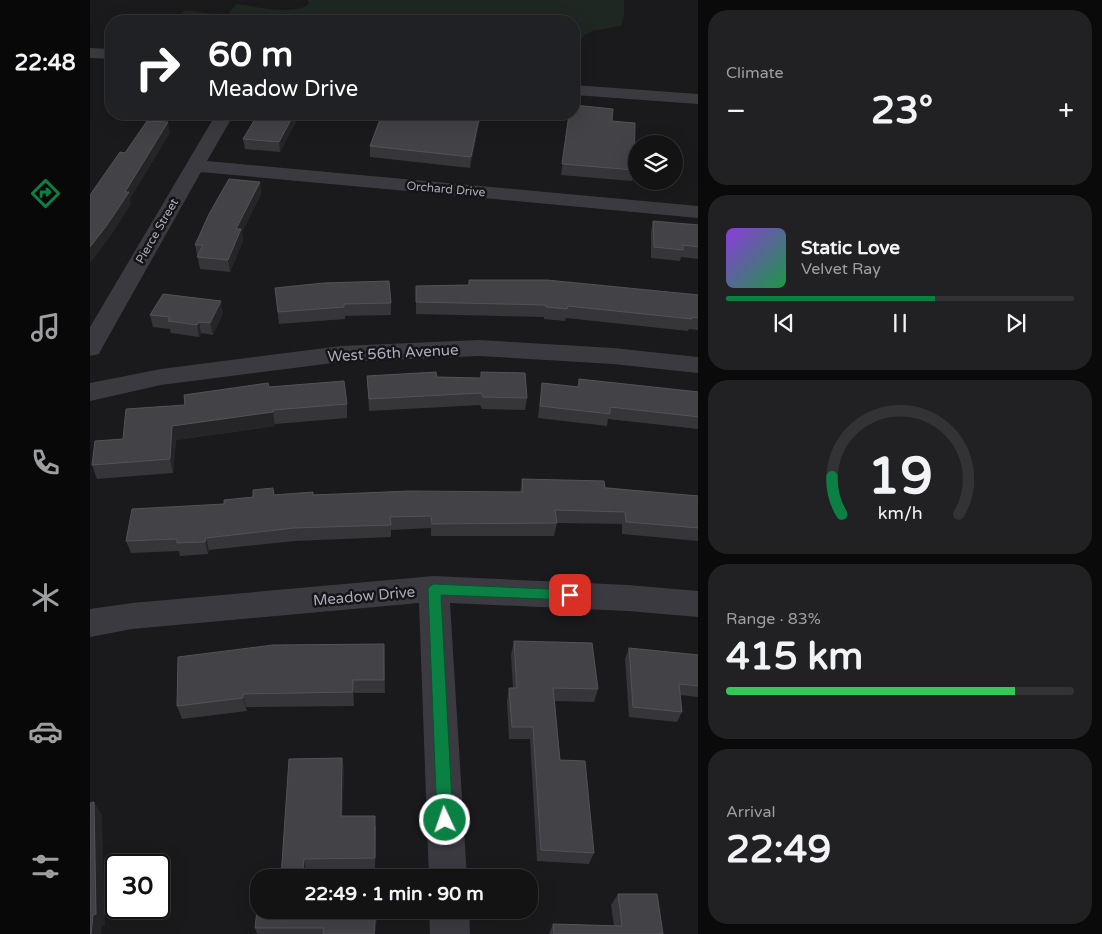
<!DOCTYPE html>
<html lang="en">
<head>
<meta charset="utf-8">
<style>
	:root { --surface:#141314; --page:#212022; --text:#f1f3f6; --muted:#9d9ea0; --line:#333234; --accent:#0b8043 }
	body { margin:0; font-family:"Varela Round",sans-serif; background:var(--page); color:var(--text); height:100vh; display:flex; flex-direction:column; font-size:19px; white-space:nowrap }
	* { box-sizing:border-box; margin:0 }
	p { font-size:16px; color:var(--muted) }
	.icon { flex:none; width:28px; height:28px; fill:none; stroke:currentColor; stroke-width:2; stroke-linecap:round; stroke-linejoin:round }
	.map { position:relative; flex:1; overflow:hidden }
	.drawer { display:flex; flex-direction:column; gap:10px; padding:10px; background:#0b0a0b; width:404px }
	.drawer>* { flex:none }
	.top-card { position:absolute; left:15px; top:15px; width:475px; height:105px; border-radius:20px; box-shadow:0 5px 20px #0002,0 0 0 1px var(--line); background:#202124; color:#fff; overflow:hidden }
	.buttons { position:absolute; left:538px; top:135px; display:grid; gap:10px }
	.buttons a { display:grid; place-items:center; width:55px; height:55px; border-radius:50%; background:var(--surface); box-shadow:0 5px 20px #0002,0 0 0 1px var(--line); font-size:25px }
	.speed { position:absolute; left:15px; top:854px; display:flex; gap:10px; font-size:25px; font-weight:700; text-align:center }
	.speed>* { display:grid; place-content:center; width:65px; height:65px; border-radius:50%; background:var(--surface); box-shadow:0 5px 20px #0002,0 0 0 1px var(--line); line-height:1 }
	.speed .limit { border:2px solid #111; border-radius:8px; background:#fff; color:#111 }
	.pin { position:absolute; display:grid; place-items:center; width:42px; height:42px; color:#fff; margin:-21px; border-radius:10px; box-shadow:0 2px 8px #0006 }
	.me { position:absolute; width:55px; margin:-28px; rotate:357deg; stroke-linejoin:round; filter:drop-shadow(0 0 4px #0008) }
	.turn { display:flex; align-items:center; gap:18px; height:105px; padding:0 20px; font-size:22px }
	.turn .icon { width:65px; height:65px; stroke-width:2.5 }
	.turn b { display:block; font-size:35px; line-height:42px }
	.big { font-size:38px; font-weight:700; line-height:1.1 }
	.drawer .card { flex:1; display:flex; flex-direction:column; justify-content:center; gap:8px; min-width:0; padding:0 18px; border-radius:20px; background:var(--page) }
	.drawer .dial { align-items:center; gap:0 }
	.dial svg { height:130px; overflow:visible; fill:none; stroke:var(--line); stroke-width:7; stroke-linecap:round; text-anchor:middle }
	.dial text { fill:var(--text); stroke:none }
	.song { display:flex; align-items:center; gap:15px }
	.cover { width:60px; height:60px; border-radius:8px; background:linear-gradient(135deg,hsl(270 70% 55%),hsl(140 70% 35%)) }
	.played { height:5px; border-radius:2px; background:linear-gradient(90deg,var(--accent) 60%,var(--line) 60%) }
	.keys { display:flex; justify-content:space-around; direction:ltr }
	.heat { display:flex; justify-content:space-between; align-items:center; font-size:28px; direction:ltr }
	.charge { height:8px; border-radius:4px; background:linear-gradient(90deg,#34c759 83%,var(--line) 0) }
	.trip { position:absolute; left:160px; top:869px; width:288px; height:50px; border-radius:20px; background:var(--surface); box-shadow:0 5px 20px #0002,0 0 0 1px var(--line); font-weight:700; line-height:50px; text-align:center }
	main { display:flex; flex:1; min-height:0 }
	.dock { display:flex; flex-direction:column; width:90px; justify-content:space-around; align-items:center; background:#080808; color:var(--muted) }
	.dock .icon { width:35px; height:35px }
	.dock .on { color:var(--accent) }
	.dock b { font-size:22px; color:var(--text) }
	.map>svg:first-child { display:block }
	.green { fill:#1f2722 }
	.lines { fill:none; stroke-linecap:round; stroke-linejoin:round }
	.minor { fill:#3b3a41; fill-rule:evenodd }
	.tertiary { fill:#3b3a41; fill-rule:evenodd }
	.wall { fill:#363539 }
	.shaded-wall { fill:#252427 }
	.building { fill:#424247; stroke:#535259 }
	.route { fill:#0b8043; stroke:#07532c }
	.labels { text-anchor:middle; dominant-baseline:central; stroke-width:5; stroke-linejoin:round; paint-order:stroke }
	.far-street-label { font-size:12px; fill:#abacbb; stroke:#151417 }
	.street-label { font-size:15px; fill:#abacbb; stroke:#151417 }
</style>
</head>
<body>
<main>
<nav class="dock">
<b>22:48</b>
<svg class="icon on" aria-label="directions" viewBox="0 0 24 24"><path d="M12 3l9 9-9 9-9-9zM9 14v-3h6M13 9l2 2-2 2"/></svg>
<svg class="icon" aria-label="music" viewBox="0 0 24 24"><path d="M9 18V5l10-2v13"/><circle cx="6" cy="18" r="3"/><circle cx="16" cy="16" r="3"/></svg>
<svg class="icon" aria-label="phone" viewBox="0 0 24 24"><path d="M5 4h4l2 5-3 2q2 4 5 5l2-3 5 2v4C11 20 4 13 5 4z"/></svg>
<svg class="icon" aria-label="climate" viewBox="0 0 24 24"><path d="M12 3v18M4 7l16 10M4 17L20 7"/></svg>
<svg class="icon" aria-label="car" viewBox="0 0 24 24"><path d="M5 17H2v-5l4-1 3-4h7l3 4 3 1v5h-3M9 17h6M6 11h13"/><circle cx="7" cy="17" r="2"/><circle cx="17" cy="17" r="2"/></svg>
<svg class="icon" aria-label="filters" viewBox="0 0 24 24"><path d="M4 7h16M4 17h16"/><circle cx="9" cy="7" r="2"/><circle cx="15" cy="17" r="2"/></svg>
</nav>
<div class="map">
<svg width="609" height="934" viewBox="0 0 609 934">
	<rect width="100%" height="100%" fill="#1a191b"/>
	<!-- green -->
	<path class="green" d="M218 0H534V15L531 26 502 31 494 35 492 39 484 41V21H84L95 10 137 16 146 4C165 6 204 16 219 4Z"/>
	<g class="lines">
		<!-- minor -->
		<g class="minor">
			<path d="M126 114H144L117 161 609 206V218L111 172 12 348 9 354 0 356V327Z"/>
			<path d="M389 340 523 348 609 357V373L523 364 389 356 251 362 71 385 0 401V383L71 369 251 346Z"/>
			<path d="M344 576 538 585 609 591V617L538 611 360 603 377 878H339L329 603 42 629 0 637V609L42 603Z"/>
			<path d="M339 910H379L380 934H340Z"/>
		</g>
		<!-- tertiary -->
		<g class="tertiary">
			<path d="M0 48 21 49V59L0 58Z"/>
			<path d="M484 85 609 94V104L484 95Z"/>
		</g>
	</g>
	<!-- wall -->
	<g class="wall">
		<path d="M210 114 190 152 155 149 153 139Z"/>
		<path d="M292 114H391L380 168 280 157V146Z"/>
		<path d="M479 114 522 121 544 170 542 181 471 175Z"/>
		<path d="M170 182 171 194 152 232 153 241 140 272 110 269 105 245Z"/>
		<path d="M563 221 609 225V259L591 257 590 261 561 258V232Z"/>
		<path d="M379 280 609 295V330L599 329 598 331 476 318 475 321 454 319V317L326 314V286L379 285Z"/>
		<path d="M185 288 301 303V315L255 316V319L189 324Z"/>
		<path d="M133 313 123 335 111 333 109 337 81 333 80 329 63 327 60 315Z"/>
		<path d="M391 372 437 398 435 410 392 409 390 405 279 411 277 376 391 378Z"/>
		<path d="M489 379 609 392V429L518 419 517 426 448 418 452 383 487 387Z"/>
		<path d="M179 387 257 404V418L185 424V426L86 440 83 473 7 479 2 465 33 439 95 405Z"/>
		<path d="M432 479 609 496V541L532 534V524L467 523 464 536H341V528L301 530V537L205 541 119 550 118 554 90 556 89 551 41 553 36 541 134 504 184 495 430 492Z"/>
		<path d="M424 641 508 689 504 702 465 701 470 760 504 853 499 864 447 861 440 739H419L417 701 419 688H423L421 655Z"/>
		<path d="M294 644 295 693H264V706L156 707 157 711 92 719 87 706Z"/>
		<path d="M539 648 609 655V697L590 695 592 712 587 722 539 717 535 659Z"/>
		<path d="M252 758 254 770 252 816 286 826 285 869 216 870 191 878Z"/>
		<path d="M528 894 573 934H459L463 924 524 926 521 905Z"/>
		<path d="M287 916 285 934H167L165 928Z"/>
	</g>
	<!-- shaded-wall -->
	<g class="shaded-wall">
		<path d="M204 114H210L190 152 189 142Z"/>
		<path d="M390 114H391L380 168 381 157Z"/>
		<path d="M78 122 80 133 40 199 41 204 20 237 0 263V247Z"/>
		<path d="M170 182 171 194 152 232 153 241 140 272 138 260 146 229Z"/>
		<path d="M131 301 133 313 123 335 120 323Z"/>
		<path d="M109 322 111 333 109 337 107 325Z"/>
		<path d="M183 412 185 426 86 440 83 473 80 459 82 426Z"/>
		<path d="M116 538 119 550 118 554 115 542Z"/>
		<path d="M263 680 264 693V706L263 692Z"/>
		<path d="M153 694 156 707 157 711 153 698Z"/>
		<path d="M252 758 254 770 252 827 251 816Z"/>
		<path d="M4 802 12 815 15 925 12 926 11 934H1Z"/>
		<path d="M214 859 216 870 215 878H212Z"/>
		<path d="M286 910 287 916 285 934H284Z"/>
	</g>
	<!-- building -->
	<g class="building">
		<path d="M484 105 523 109 522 121 545 123 544 170 472 164 479 114H484Z"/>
		<path d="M168 114H204L189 142 153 139Z"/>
		<path d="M292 114H390L381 157 280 146Z"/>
		<path d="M57 121 78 122 35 192H39L17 225 0 247V195L30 152 35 153Z"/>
		<path d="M139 179 170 182 146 229H151L138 260 107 257 113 245H105L119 214Z"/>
		<path d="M563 221 609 225V247L593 245V250L564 247Z"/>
		<path d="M379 280H457L609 295V318L602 317V319L478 306 477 309 456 307V305L326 302V286L379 285Z"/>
		<path d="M299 281 301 303 254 304V307L188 312 185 288 234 283Z"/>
		<path d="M73 294 131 301 120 323 109 322 107 325 78 321 80 317 60 315Z"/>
		<path d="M346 372 347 377 391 378V372L435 373 437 398 393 397 391 393 279 399 277 376Z"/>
		<path d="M489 379 609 392V417L520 407V414L450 406 452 383 489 387Z"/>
		<path d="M254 381 257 404 183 410V412L82 426 80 459 2 465 5 441 33 439 36 409 95 405 94 395 178 383 179 387Z"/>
		<path d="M432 479 514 481 515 488 609 496V528L536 522 535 512 465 510 467 523 342 524 341 516 300 517 301 525 204 528 116 538 115 542 87 543V539L36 541 42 509 134 504V500L163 497V490L183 488 184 495 223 492V495L320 491 433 492Z"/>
		<path d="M424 641 502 643 508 689 463 688 470 760 495 761 504 853 451 850 443 727H422L419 688H427Z"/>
		<path d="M294 644V680H263V692L153 694V698L87 706 88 657 183 645Z"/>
		<path d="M539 648 609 655V686L589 684 592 712 543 707Z"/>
		<path d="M252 758 251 816H285V858L214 859 212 878H191L199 759Z"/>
		<path d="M4 802 6 914 3 915 1 934H0V803Z"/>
		<path d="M169 891V910H286L284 934H233L234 928H165Z"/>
		<path d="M528 894H567L573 934H464L463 924 532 926Z"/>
	</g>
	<!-- route -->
	<path class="route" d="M344 584 480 590 485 591 486 595 485 599 480 600 351 595 363 820 360 825 355 828 349 825 347 820 338 589 340 586Z"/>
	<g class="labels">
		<!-- far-street labels -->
		<g class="far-street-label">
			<text transform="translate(356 189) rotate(5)">Orchard Drive</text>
			<text transform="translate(67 231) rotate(-60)">Pierce Street</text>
		</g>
		<!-- street labels -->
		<g class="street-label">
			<text transform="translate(303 353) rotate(-3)">West 56th Avenue</text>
			<text transform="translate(274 596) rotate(-5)">Meadow Drive</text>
		</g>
	</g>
</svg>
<div class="buttons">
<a><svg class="icon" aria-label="layers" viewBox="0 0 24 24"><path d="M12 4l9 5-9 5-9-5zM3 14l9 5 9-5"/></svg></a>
</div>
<div class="speed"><div class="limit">30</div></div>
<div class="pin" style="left:480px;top:595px;background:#d93025"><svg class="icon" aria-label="arrive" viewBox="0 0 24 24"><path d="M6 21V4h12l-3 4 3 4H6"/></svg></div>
<svg class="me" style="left:355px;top:820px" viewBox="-20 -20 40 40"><circle r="17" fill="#0b8043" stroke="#fff" stroke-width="3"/><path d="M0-11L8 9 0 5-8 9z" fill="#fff"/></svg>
<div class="trip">22:49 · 1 min · 90 m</div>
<div class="top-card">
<div class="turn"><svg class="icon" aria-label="right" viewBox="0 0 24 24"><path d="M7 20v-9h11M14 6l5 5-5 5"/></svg><div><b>60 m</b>Meadow Drive</div></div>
</div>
</div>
<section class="drawer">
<div class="card"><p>Climate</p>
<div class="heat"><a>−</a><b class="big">23°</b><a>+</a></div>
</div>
<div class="card">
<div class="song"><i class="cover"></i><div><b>Static Love</b><p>Velvet Ray</p></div></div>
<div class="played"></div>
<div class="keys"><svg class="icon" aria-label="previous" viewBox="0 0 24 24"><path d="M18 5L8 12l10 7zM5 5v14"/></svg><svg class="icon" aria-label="pause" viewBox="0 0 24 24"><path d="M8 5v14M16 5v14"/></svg><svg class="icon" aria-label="next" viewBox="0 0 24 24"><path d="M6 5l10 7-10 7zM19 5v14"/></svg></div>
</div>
<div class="card dial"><svg viewBox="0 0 100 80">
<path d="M14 69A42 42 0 1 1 86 69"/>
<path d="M14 69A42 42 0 0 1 8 46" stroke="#0b8043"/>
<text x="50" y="56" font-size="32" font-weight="700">19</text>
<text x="50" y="72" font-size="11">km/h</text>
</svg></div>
<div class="card"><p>Range · 83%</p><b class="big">415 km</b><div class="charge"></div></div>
<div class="card"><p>Arrival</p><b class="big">22:49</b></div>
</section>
</main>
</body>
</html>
